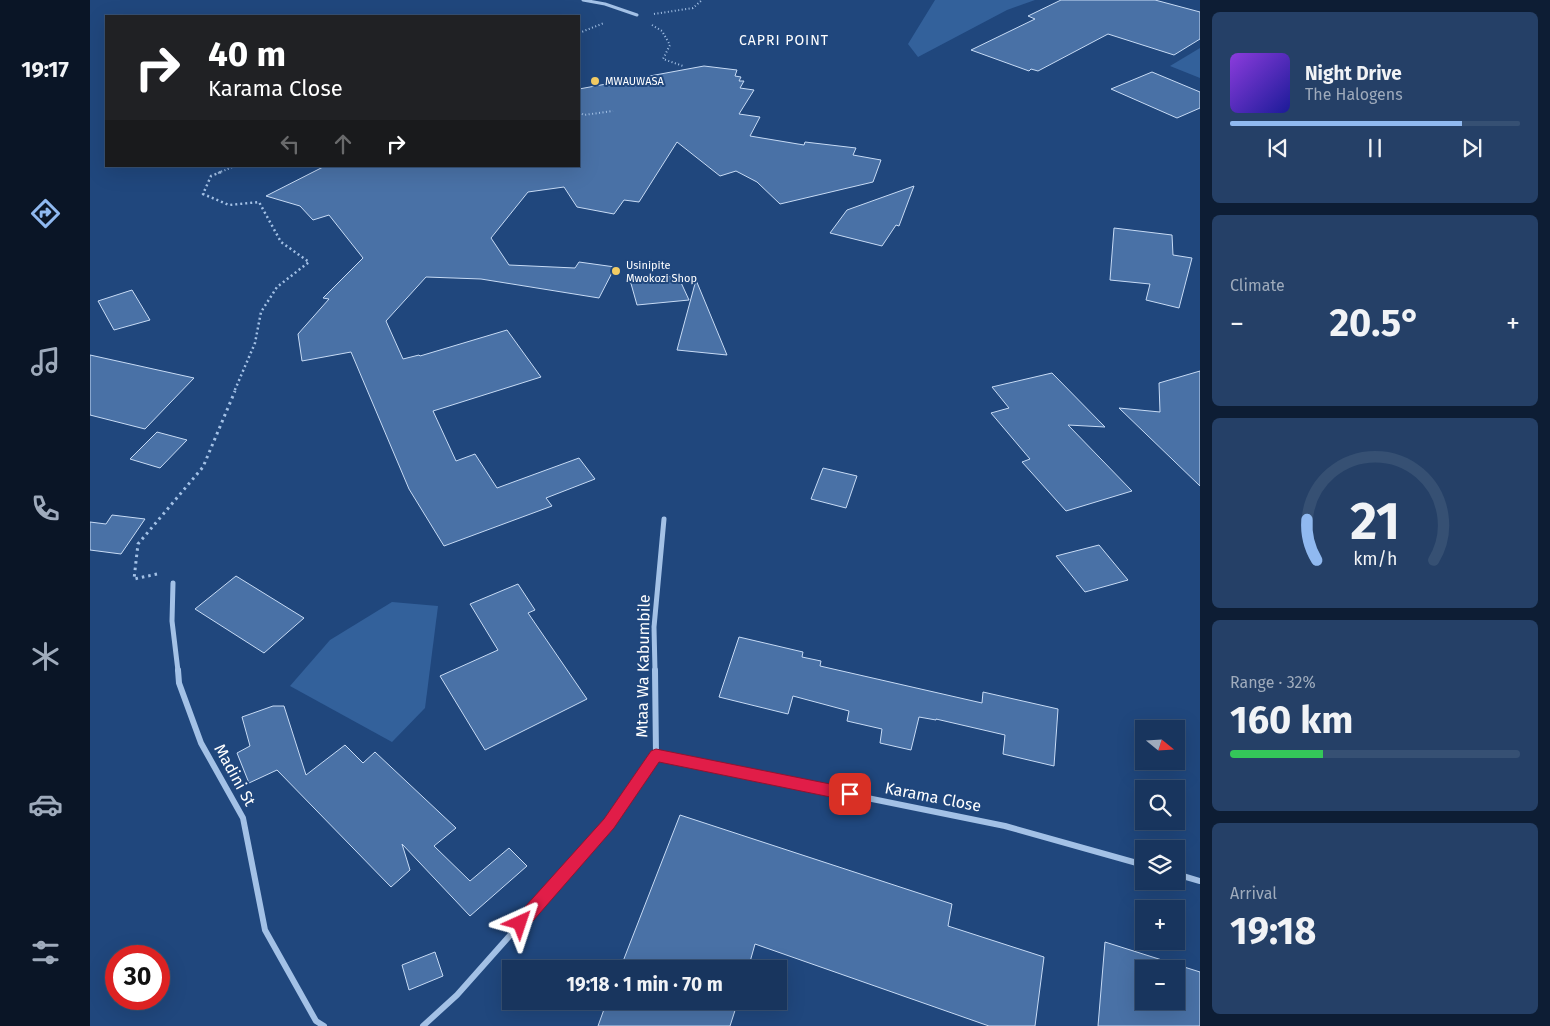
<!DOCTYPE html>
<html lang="en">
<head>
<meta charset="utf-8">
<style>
	:root { --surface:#18355e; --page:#254067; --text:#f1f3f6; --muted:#9fabbc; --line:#365073; --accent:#90b9f0 }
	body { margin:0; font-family:"Fira Sans",sans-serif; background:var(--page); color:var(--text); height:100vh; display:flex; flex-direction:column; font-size:19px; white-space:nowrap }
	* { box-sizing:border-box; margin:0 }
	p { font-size:16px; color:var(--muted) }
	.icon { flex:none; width:28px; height:28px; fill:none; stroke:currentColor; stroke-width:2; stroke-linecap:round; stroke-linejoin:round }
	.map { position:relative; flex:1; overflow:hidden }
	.sheet { display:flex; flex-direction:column; gap:12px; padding:12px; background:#0d1d34; width:350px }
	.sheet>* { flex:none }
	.top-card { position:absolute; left:15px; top:15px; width:475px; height:152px; border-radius:0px; box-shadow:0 5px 20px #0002,0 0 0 1px var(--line); background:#202124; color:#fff; overflow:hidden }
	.needle { width:32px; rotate:108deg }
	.fabs { position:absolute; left:1045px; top:720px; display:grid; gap:10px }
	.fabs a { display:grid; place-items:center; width:50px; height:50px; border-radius:0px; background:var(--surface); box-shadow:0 5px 20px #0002,0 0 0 1px var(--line); font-size:25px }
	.speed { position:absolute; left:15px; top:945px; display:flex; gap:10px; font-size:25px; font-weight:700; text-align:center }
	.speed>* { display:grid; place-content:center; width:65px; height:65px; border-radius:50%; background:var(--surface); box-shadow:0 5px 20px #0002,0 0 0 1px var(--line); line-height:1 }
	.speed .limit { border:8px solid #d22; background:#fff; color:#111 }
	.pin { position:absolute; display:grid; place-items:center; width:42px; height:42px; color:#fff; margin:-21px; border-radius:10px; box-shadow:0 2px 8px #0006 }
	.me { position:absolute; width:55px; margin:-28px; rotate:42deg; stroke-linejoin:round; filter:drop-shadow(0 0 4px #0008) }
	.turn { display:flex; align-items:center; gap:18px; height:105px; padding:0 20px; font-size:22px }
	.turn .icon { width:65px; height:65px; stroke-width:2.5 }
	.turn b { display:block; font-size:35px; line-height:42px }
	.lanes { display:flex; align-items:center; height:48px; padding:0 20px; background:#0003; justify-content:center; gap:25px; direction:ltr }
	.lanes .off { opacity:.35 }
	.big { font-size:38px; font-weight:700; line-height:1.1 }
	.sheet .card { flex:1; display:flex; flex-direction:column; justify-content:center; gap:8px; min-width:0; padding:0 18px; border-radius:8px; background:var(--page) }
	.sheet .dial { align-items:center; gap:0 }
	.dial svg { height:130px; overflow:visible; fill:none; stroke:var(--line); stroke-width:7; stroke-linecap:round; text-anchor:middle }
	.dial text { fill:var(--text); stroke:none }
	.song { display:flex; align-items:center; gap:15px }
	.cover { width:60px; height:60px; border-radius:8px; background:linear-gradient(135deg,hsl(270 70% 55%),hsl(240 70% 35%)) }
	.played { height:5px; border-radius:2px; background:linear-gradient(90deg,var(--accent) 80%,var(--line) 80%) }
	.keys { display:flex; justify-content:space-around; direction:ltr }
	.heat { display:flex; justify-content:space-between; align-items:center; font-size:28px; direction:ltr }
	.charge { height:8px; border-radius:4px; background:linear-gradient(90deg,#34c759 32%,var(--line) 0) }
	.trip { position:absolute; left:412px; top:960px; width:285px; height:50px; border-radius:0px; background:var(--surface); box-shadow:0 5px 20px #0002,0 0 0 1px var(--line); font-weight:700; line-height:50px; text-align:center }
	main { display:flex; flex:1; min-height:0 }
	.menu { display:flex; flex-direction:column; width:90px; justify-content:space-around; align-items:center; background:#0a1526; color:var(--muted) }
	.menu .icon { width:35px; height:35px }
	.menu .selected { color:var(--accent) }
	.menu b { font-size:22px; color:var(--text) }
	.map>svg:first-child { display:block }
	.green { fill:#33619b }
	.building { fill:#4971a6; stroke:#c7dbf5; fill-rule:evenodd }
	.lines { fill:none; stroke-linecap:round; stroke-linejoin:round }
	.path-far2 { stroke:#a3c1e6; stroke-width:2; stroke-dasharray:1 2.5; stroke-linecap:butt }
	.path-far1 { stroke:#a3c1e6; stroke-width:2.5; stroke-dasharray:2 3; stroke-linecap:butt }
	.path { stroke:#a3c1e6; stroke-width:3; stroke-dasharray:2.5 4; stroke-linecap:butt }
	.minor-far2 { stroke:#a3c1e6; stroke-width:3 }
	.minor-far1 { stroke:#a3c1e6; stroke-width:5 }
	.minor { stroke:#a3c1e6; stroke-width:6 }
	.route { fill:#e11d48; stroke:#92132f }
	.poi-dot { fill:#f3cc64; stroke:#20477d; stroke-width:2 }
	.labels { text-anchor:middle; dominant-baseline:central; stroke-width:4; stroke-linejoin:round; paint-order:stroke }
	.far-poi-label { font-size:11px; fill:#fff; stroke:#20477d; text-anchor:start }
	.far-quarter-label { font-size:14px; letter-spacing:1px; fill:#fff; stroke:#20477d }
	.near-street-label { font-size:16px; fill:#fff; stroke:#20477d }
</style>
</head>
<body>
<main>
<nav class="menu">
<b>19:17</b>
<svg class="icon selected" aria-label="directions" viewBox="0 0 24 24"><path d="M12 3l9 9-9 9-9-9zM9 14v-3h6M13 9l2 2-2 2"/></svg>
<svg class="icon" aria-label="music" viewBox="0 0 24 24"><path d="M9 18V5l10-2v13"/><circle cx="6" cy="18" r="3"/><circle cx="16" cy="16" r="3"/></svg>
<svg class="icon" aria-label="phone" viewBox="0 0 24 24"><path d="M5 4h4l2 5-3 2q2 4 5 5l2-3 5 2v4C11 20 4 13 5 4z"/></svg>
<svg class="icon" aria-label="climate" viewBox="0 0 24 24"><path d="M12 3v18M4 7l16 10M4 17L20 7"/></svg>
<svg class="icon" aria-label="car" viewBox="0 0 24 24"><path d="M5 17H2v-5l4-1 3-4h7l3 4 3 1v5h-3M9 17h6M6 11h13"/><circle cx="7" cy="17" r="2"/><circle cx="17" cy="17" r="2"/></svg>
<svg class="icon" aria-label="filters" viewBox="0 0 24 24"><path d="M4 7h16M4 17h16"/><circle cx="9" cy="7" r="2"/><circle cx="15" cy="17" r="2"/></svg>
</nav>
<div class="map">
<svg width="1110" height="1026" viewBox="0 0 1110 1026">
	<rect width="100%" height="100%" fill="#20477d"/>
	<!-- green -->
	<g class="green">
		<path d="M845 0H945L917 10 828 57 818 44Z"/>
		<path d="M1110 48V78L1080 66Z"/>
		<path d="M302 602 348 606 335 708 302 742 200 686 240 640Z"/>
	</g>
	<!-- building -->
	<g class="building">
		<path d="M971 0H1065L1110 12V39L1084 55 1018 34 948 71 941 69 939 71 881 50 945 19 938 16Z"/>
		<path d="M614 66 647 70 645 76 651 77 649 81H654L650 88 664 90 649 114 670 117 660 136 714 145 715 142 766 148 763 155 791 160 783 182 690 204 667 182 646 171 630 176 587 142 549 202 534 200 524 214 487 207 474 187 438 192 401 238 419 265 485 268 489 262 525 267 509 298 391 279 336 277 296 321 313 359 329 355 330 356 417 330 451 377 343 411 366 461 385 454 407 488 489 458 505 479 456 498 462 506 354 546 319 489 261 352 212 361 208 334 239 299 233 298 273 258 239 215 223 220 210 206 176 196 235 166H489V89Z"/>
		<path d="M1062 72 1110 92V108L1087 118 1021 89Z"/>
		<path d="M824 186 809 226 806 225 792 246 740 233 757 210Z"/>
		<path d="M1024 228 1082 235 1083 255 1102 258 1089 308 1056 300 1060 284 1020 280Z"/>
		<path d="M588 276 599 300 547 305 540 280Z"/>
		<path d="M606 280 637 355 587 350Z"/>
		<path d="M42 290 60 320 24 330 8 301Z"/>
		<path d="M0 355 104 378 55 429 0 415Z"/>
		<path d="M1110 371V486L1029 408 1070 412 1069 383Z"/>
		<path d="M962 373 1015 427 978 425 1042 491 976 511 932 462 940 459 901 413 919 408 902 387Z"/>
		<path d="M67 432 97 440 70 468 40 459Z"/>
		<path d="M733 468 767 476 756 508 721 499Z"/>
		<path d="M22 515 55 519 31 554 0 550V522L16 524Z"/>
		<path d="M1009 545 1038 580 995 592 966 556Z"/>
		<path d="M146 576 214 618 174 653 105 609Z"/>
		<path d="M428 584 445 610 438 613 497 699 395 750 350 676 408 650 380 604Z"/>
		<path d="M649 637 713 652 712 657 731 661 730 666 892 703 893 692 968 709 964 766 913 754 915 735 846 719V720L829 717 821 750 790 743 792 729 757 721 759 711 703 696 698 714 629 697Z"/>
		<path d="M183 706H194L216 775 255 745 273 763 285 752 366 828 344 846 380 881 419 848 437 866 380 916 312 844 320 870 301 887 187 770 159 783 147 753 160 746 152 717Z"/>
		<path d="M590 815 862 904 858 926 954 957 945 1026H899L665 944 658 969H530Z"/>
		<path d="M1015 942 1110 972V1026H1008ZM1054 969H1086V1001H1054Z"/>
		<path d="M345 952 353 976 319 990 312 965Z"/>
		<path d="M517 1001H648L640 1026H508Z"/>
	</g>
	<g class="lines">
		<!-- path-far2 -->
		<g class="path-far2">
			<path d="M564 14 603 8 612 0"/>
			<path d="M562 25 572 31 580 45 573 59 593 66"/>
			<path d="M489 33 514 23"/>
			<path d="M489 112 494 115 523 111"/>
			<path d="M128 173 145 166"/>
		</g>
		<!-- path-far1 -->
		<path class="path-far1" d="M131 172 121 176 113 194 139 205 169 202 191 242 219 262 187 287 171 312 165 343 144 392"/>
		<!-- path -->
		<path class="path" d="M67 574 44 579 48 544 113 467 145 391"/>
		<!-- minor-far2 -->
		<path class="minor-far2" d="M493 0 515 4 547 15"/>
		<!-- minor-far1 -->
		<g class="minor-far1">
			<path d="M83 583 82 621 88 671"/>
			<path d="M565 671 564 627 574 519"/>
		</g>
		<!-- minor -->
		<g class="minor">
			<path d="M88 670 89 683 111 743 153 818 175 930 226 1021 234 1026"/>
			<path d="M566 755 915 826 1054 865"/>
			<path d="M1086 874 1110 881"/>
			<path d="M333 1026 367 995 519 824 566 755 565 670"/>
		</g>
	</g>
	<!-- route -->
	<path class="route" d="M566 749 760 788 765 790 767 794 765 799 760 801 569 762 524 828 436 929 430 931 425 929 423 923 425 918 514 819 561 751Z"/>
	<!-- markers -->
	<g class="poi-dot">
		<circle cx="505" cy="81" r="5"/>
		<circle cx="526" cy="271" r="5"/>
	</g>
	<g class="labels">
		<!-- far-poi labels -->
		<g class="far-poi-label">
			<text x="515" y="81">MWAUWASA</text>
			<text x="536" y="265">Usinipite<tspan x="536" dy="13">Mwokozi Shop</tspan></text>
		</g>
		<!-- far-quarter labels -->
		<g class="far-quarter-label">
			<text x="694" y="40">CAPRI POINT</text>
		</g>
		<!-- near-street labels -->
		<g class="near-street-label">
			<text transform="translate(553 666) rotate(-89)">Mtaa Wa Kabumbile</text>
			<text transform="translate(145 775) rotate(61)">Madini St</text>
			<text transform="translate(843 797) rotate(11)">Karama Close</text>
		</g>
	</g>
</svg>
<div class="fabs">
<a><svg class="needle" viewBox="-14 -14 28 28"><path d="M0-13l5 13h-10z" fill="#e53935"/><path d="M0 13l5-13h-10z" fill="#9fabbc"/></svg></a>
<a><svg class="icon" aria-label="search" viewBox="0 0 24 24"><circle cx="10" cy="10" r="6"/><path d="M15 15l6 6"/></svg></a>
<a><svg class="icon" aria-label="layers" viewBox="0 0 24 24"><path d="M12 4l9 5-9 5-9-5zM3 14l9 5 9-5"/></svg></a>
<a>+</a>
<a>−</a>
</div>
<div class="speed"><div class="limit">30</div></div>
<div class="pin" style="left:760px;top:794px;background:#d93025"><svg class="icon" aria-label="arrive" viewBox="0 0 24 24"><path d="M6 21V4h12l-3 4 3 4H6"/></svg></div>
<svg class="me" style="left:430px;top:923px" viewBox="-20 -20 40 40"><path d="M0-17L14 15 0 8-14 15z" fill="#e11d48" stroke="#fff" stroke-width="4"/></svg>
<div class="trip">19:18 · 1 min · 70 m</div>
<div class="top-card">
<div class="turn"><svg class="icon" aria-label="right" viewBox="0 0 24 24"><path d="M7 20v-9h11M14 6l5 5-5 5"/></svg><div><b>40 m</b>Karama Close</div></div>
<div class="lanes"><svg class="icon off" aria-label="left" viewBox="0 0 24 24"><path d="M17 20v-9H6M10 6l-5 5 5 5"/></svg><svg class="icon off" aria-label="ahead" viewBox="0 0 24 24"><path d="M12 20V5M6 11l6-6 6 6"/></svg><svg class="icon" aria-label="right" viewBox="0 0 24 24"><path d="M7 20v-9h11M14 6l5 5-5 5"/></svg></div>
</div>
</div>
<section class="sheet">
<div class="card">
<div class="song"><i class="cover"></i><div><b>Night Drive</b><p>The Halogens</p></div></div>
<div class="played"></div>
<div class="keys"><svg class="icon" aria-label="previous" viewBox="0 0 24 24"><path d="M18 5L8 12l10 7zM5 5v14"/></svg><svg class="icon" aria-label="pause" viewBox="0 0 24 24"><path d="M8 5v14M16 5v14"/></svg><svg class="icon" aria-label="next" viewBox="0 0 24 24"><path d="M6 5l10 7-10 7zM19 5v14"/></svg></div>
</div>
<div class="card"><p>Climate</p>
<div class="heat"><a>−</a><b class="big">20.5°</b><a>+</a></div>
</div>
<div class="card dial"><svg viewBox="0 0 100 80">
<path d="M14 69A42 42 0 1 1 86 69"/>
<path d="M14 69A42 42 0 0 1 8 44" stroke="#90b9f0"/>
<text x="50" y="56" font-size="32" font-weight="700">21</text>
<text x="50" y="72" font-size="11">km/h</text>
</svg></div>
<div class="card"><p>Range · 32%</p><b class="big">160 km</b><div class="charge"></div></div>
<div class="card"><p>Arrival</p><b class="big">19:18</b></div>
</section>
</main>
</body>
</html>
